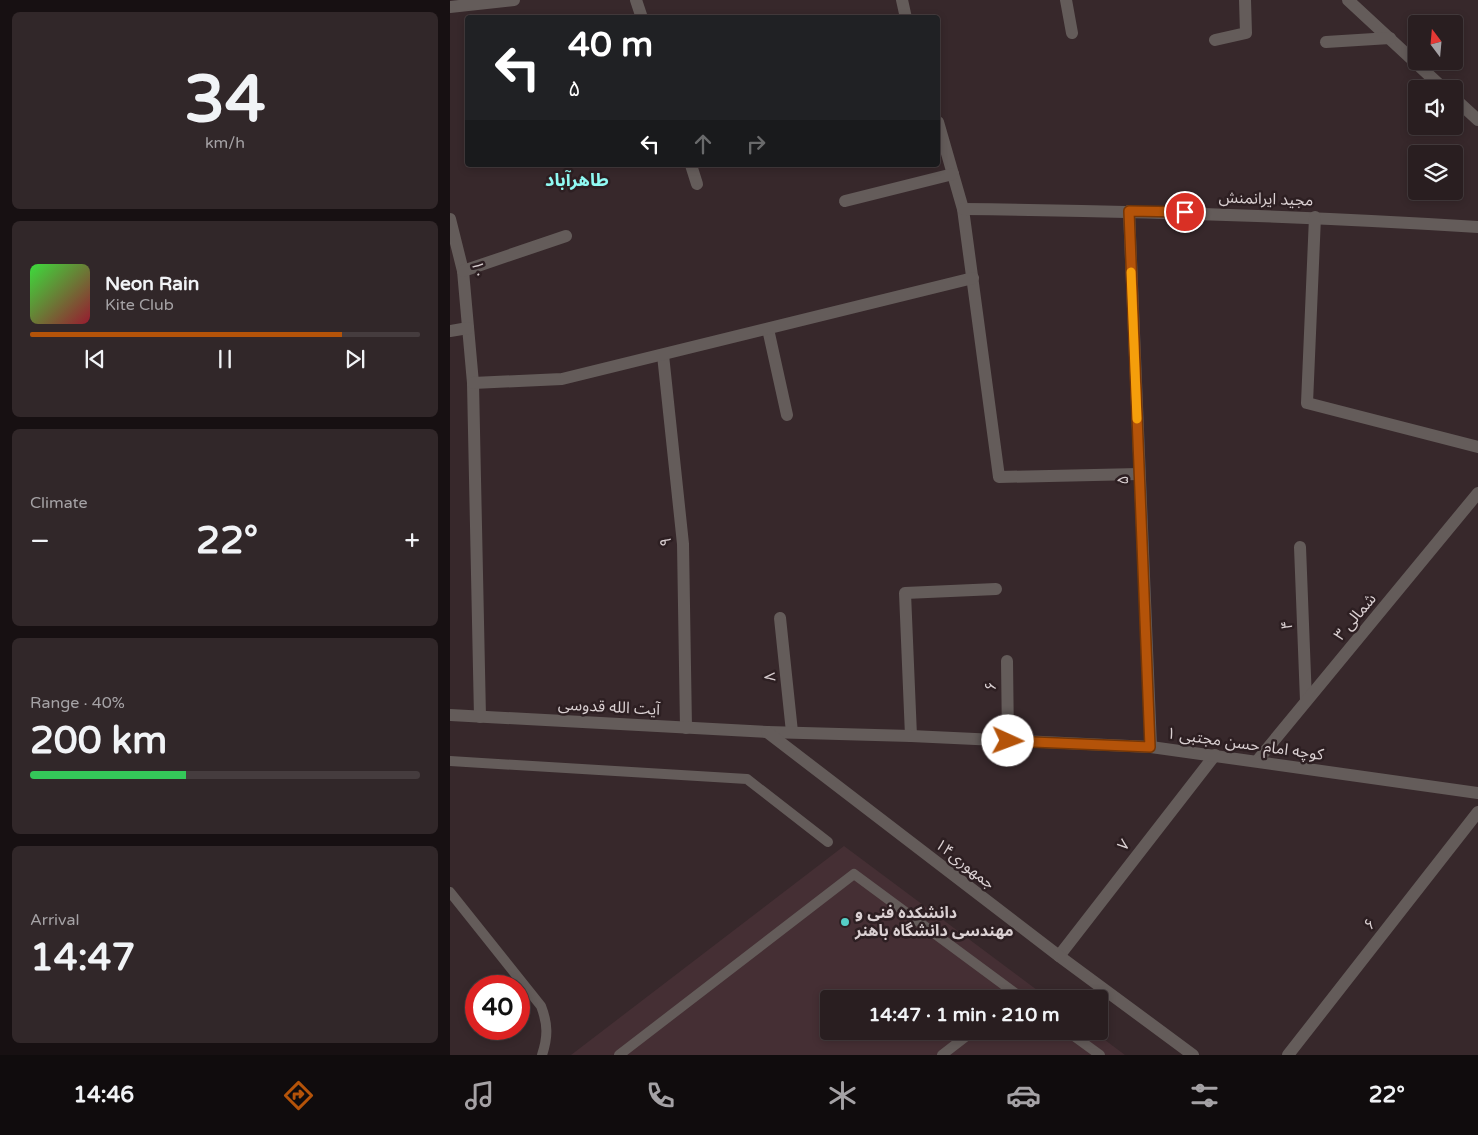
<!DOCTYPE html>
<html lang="en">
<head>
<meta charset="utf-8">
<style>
	:root { --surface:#291e20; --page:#312729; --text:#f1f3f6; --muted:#a5a2a5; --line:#453c3e; --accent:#b45309 }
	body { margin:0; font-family:"Varela Round","Noto Sans Arabic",sans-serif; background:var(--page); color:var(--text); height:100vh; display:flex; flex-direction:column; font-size:19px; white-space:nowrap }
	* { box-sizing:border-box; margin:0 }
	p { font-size:16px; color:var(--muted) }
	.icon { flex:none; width:28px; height:28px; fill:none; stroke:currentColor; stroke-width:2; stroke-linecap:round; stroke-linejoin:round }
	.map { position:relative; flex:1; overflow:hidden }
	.side { display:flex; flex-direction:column; gap:12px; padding:12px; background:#171012; width:450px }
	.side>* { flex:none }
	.top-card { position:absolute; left:15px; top:15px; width:475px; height:152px; border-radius:5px; box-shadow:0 2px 8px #0003,0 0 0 1px var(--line); background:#202124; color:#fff; overflow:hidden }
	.needle { width:32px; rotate:344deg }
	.buttons { position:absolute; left:958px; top:15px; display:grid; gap:10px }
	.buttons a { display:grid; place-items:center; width:55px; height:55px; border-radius:5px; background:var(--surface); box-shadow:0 2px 8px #0003,0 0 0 1px var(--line); font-size:25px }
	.speed { position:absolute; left:15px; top:975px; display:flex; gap:10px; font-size:25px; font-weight:700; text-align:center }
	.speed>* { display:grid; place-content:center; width:65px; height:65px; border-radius:50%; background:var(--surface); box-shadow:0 2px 8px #0003,0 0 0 1px var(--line); line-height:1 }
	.speed .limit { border:8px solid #d22; background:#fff; color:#111 }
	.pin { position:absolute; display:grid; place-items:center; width:42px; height:42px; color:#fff; margin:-21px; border:2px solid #fff; border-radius:50%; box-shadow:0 1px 5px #0007 }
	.me { position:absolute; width:55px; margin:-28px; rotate:92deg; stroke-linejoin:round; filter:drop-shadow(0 0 4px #0008) }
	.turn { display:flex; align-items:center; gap:18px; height:105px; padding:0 20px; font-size:22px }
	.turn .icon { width:65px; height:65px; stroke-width:2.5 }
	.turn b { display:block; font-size:35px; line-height:42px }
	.lanes { display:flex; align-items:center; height:48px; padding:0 20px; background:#0003; justify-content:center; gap:25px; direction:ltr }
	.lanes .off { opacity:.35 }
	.big { font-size:38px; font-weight:800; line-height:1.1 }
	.side .card { flex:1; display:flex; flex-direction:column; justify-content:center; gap:8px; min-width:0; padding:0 18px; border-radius:8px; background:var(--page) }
	.side .dial { align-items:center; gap:0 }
	.dial b { font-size:65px; line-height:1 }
	.song { display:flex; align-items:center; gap:15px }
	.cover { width:60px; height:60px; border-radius:8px; background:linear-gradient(135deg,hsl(120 70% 55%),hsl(350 70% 35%)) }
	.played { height:5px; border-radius:2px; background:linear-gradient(90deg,var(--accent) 80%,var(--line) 80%) }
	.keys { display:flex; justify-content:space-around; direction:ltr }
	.heat { display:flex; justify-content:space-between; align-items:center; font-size:28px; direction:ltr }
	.charge { height:8px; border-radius:4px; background:linear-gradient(90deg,#34c759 40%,var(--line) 0) }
	.trip { position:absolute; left:370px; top:990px; width:288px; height:50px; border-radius:5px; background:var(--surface); box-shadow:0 2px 8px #0003,0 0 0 1px var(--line); font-weight:800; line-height:50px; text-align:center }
	.dock { display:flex; height:80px; justify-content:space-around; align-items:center; background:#100c0d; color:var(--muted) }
	.dock .icon { width:35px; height:35px }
	.dock .active { color:var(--accent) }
	.dock b { font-size:22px; color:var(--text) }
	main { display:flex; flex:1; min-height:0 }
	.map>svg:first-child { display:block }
	.built { fill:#452f34 }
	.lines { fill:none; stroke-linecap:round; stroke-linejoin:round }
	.service { stroke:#645c5a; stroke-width:10 }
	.minor { stroke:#645c5a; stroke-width:12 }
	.tertiary { stroke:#645c5a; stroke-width:12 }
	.route-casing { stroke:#753606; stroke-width:12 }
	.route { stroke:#b45309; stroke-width:9 }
	.slow { stroke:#f59e0b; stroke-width:9 }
	.poi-dot { fill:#55cec6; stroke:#2d1f22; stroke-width:2 }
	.labels { text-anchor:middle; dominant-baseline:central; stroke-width:5; stroke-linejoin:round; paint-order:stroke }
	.street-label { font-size:16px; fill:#dad0d2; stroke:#2d1f22 }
	.poi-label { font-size:16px; font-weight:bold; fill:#dad0d2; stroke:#2d1f22; text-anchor:start }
	.neighbourhood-label { font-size:18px; font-weight:bold; fill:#90faf3; stroke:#2d1f22 }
</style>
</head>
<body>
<main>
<section class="side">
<div class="card dial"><b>34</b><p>km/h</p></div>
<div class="card">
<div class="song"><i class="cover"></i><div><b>Neon Rain</b><p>Kite Club</p></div></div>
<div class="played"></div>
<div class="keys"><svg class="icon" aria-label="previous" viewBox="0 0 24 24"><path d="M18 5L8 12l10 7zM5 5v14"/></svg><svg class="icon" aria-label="pause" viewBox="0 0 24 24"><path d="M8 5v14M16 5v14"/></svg><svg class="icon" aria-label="next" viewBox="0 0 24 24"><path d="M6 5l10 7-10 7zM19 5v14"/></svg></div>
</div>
<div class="card"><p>Climate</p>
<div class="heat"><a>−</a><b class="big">22°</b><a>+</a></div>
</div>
<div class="card"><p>Range · 40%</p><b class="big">200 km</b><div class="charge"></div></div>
<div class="card"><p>Arrival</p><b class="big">14:47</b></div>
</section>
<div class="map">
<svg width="1028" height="1055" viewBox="0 0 1028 1055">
	<rect width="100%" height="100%" fill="#37282b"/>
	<!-- built -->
	<path class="built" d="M394 846 599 999H379V1031H643L675 1055H121Z"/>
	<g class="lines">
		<!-- service -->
		<g class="service">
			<path d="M0 761 297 779 378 842"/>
			<path d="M0 892 91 1006C98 1024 98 1037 92 1055"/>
			<path d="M617 1031 650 1055"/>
			<path d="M169 1055 404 874 573 999"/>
			<path d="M492 1055 523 1031"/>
		</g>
		<!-- minor -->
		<g class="minor">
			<path d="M186 0 192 18"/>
			<path d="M452 0 456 18"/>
			<path d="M616 0 622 33"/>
			<path d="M898 0 994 89"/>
			<path d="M0 7 64 0"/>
			<path d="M765 40 796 33 795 0"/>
			<path d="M876 42 940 38"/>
			<path d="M1004 98 1028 120"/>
			<path d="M488 122 513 209 549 477 689 474"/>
			<path d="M241 165 247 184"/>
			<path d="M395 201 503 174"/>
			<path d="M513 209C685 211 856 216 1028 227"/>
			<path d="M679 211 701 747"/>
			<path d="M865 217 857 403 1028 447"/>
			<path d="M0 219 13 271 23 383 30 717"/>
			<path d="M13 271 116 236"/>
			<path d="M318 329 337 415"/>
			<path d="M0 331 18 328"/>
			<path d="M213 355 233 544 236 728"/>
			<path d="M23 383 112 379 523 278"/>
			<path d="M850 547 856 701"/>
			<path d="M330 618 342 732"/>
			<path d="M557 661 558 741"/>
			<path d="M0 715 317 732"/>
			<path d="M461 736 455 593 546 589"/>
			<path d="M807 761 1028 493"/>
			<path d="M609 956 765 755"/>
			<path d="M838 1055 1028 812"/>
		</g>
		<!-- tertiary -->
		<g class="tertiary">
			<path d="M317 732 461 736 701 747 1028 793"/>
			<path d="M317 732 609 956 743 1055"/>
		</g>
	</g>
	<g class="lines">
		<!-- route casing -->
		<g class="route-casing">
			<path id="route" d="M558 741 700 747 679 211 735 212"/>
		</g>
		<!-- route -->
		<use href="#route" class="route"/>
		<!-- slow -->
		<path class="slow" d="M681 272 687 419"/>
	</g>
	<!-- markers -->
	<circle class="poi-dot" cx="395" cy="922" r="5"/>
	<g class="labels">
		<!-- street labels -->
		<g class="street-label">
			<text transform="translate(816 199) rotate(2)">مجید ایرانمنش</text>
			<text transform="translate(28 270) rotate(81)">۱۰</text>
			<text transform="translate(673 480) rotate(-92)">۵</text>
			<text transform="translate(216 542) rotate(-94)">۹</text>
			<text transform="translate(905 617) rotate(-50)">۳ شمالی</text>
			<text transform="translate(837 625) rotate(-92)">۴</text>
			<text transform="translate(320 677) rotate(-96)">۸</text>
			<text transform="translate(541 686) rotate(-90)">۶</text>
			<text transform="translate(159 707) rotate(3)">آیت الله قدوسی</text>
			<text transform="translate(795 744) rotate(8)">کوچه امام حسن مجتبی ۱</text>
			<text transform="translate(674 845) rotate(-52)">۷</text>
			<text transform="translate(515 864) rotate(38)">جمهوری۱۴</text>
			<text transform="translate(920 924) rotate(-52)">۶</text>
		</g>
		<!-- poi labels -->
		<g class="poi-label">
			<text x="405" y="913">دانشکده فنی و<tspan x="405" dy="18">مهندسی دانشگاه باهنر</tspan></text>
		</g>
		<!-- neighbourhood labels -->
		<g class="neighbourhood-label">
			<text x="127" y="180">طاهرآباد</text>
		</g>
	</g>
</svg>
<div class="buttons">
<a><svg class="needle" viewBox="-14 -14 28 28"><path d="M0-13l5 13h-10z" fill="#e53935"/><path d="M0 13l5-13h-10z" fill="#a5a2a5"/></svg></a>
<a><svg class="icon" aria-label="sound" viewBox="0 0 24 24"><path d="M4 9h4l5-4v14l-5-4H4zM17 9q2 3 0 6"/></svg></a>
<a><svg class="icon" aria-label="layers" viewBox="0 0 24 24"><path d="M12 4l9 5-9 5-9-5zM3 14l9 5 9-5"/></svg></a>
</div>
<div class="speed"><div class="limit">40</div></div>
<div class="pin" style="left:735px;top:212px;background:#d93025"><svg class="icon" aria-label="arrive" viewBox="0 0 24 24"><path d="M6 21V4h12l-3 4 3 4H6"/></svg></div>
<svg class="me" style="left:558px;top:741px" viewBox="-20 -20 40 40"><circle r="19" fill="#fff"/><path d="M0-13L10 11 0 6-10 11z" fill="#b45309"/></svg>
<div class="trip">14:47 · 1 min · 210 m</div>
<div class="top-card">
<div class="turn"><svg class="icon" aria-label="left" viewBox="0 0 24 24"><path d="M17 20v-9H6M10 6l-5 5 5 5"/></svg><div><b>40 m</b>۵</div></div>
<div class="lanes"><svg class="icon" aria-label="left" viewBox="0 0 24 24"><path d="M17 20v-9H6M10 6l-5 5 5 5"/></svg><svg class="icon off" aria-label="ahead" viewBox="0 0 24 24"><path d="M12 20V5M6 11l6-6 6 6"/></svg><svg class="icon off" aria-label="right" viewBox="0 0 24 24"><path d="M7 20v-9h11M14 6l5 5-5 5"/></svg></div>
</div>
</div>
</main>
<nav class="dock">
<b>14:46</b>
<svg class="icon active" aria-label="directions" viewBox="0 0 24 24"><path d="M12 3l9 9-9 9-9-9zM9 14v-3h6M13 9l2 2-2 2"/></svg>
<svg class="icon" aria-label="music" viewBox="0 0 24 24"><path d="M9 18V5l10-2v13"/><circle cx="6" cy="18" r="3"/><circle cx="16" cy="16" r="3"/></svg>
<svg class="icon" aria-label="phone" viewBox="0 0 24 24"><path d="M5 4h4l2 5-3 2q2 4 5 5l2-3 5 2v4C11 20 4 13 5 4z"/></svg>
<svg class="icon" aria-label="climate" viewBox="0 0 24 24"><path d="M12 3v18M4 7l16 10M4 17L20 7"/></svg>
<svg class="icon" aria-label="car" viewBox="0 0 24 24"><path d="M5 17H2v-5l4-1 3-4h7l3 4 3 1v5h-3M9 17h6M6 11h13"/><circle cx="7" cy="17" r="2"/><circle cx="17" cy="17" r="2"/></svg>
<svg class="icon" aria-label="filters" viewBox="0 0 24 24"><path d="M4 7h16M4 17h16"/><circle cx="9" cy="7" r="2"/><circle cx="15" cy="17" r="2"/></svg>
<b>22°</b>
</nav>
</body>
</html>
